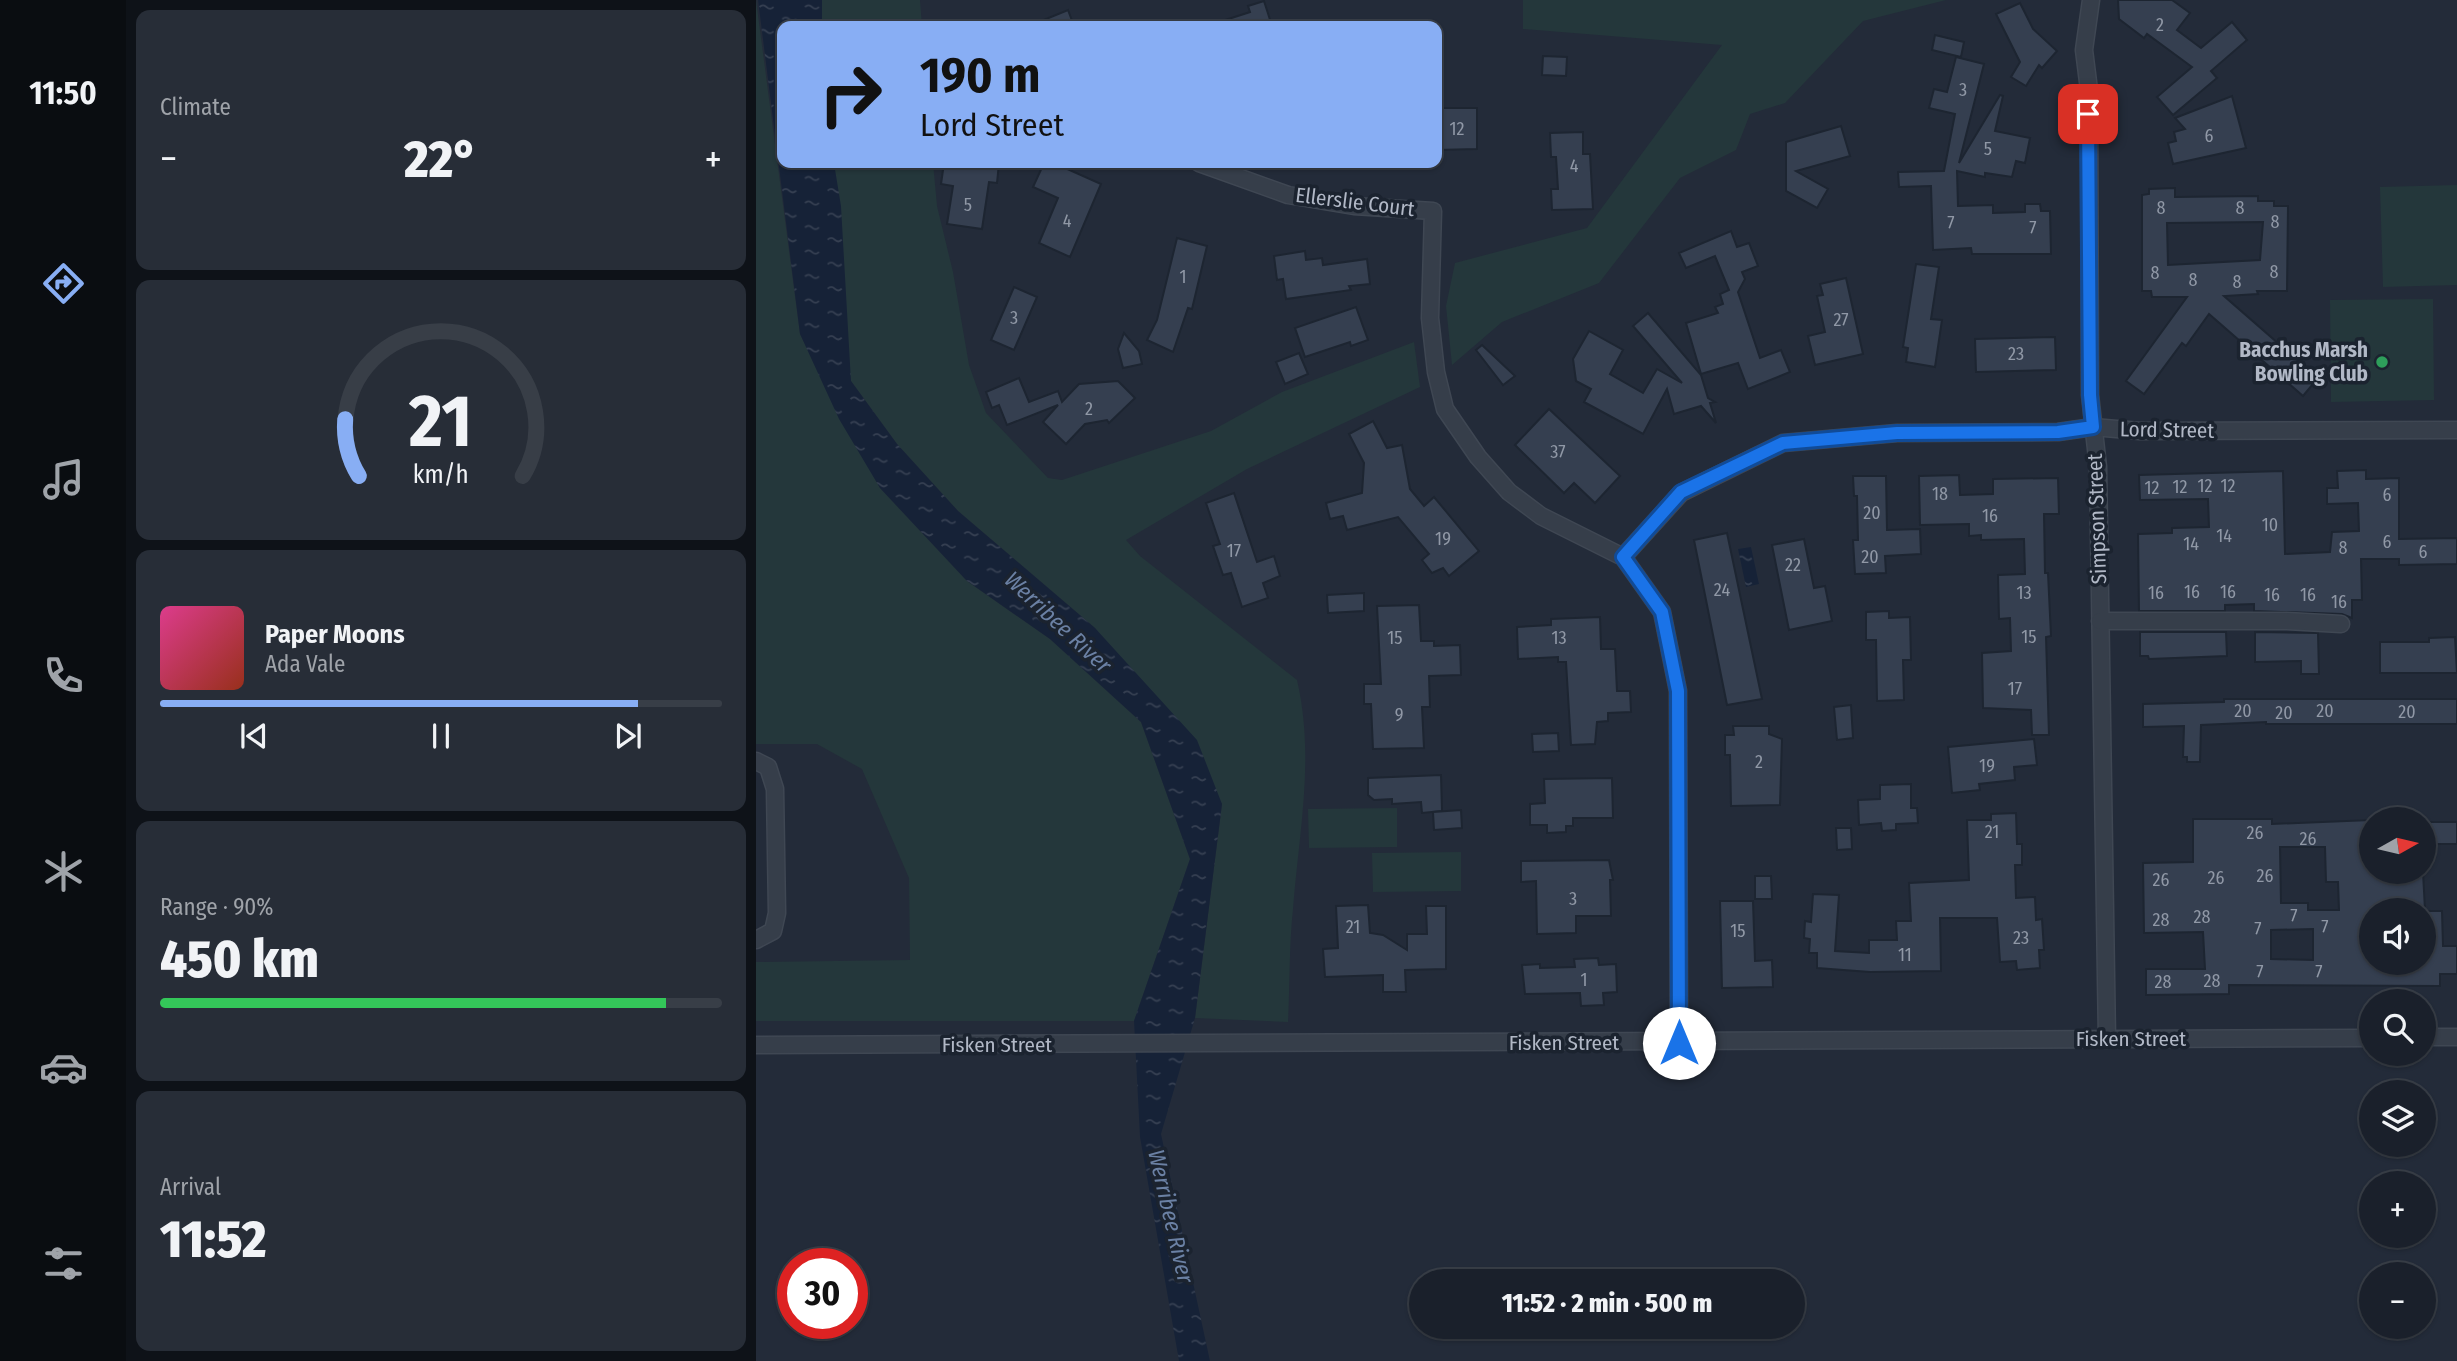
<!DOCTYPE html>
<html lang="en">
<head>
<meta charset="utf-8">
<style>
	:root { --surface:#1a202b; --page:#272d37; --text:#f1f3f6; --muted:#9fa3a9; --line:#383e47; --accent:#88aef4 }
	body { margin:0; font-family:"Fira Sans Condensed",sans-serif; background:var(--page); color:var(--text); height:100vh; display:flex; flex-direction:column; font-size:26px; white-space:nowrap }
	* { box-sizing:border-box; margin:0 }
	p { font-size:23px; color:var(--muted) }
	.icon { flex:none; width:38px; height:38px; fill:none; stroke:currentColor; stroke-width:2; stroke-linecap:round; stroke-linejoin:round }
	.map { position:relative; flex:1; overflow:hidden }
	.details { display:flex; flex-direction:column; gap:10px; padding:10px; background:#0e1218; width:630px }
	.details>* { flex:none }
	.top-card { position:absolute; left:21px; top:21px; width:665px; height:147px; border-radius:14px; box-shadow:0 2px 5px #0004,0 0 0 2px var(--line); background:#88aef4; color:#111; overflow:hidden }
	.needle { width:46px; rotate:82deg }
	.buttons { position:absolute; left:1603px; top:807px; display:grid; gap:14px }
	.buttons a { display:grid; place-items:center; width:77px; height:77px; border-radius:50%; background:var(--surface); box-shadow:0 2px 5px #0004,0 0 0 2px var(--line); font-size:35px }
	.speed { position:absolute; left:21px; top:1248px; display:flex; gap:14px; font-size:35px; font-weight:700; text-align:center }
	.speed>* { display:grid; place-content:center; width:91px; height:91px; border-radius:50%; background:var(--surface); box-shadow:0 2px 5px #0004,0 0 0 2px var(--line); line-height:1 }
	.speed .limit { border:10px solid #d22; background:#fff; color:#111 }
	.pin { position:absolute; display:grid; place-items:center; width:60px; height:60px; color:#fff; margin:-30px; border-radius:14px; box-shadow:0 4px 10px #0006 }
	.me { position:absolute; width:77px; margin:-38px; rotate:0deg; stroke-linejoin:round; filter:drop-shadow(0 0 5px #0008) }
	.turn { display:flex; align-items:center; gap:24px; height:147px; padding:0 28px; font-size:32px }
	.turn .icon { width:91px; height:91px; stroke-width:2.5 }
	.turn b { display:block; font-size:49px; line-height:60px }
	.big { font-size:52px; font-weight:800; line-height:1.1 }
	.details .tile { flex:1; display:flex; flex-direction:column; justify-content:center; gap:10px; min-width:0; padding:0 24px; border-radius:14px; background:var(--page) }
	.details .dial { align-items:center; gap:0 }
	.dial svg { height:182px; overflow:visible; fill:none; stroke:var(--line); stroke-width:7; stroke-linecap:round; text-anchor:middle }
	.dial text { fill:var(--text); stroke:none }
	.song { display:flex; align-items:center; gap:21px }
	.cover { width:84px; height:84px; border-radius:10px; background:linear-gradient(135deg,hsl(330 70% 55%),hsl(10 70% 35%)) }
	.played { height:7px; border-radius:4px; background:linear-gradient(90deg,var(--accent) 85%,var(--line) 85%) }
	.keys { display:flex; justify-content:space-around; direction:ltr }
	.heat { display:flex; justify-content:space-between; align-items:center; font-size:38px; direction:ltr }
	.charge { height:10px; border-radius:5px; background:linear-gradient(90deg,#34c759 90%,var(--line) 0) }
	.trip { position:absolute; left:653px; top:1269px; width:396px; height:70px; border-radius:35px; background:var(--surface); box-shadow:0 2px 5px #0004,0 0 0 2px var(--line); font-weight:800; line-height:70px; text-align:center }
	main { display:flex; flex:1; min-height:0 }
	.dock { display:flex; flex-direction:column; width:126px; justify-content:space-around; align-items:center; background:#0a0d11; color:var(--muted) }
	.dock .icon { width:49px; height:49px }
	.dock .active { color:var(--accent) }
	.dock b { font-size:32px; color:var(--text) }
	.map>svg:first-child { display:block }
	.green { fill:#24373b }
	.water { fill:url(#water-ripples) }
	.building { fill:#353f50; stroke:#1d2531; stroke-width:2; fill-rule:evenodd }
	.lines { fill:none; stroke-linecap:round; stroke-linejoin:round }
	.minor-casing { stroke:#3f4753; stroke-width:19 }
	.minor { stroke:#363e4a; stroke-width:16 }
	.route-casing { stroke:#114b97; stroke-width:18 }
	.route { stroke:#1a73e8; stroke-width:12 }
	.leisure-dot { fill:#2e9e5b; stroke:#1b232f; stroke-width:2.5 }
	.labels { text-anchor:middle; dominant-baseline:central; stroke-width:7; stroke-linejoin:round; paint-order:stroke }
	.number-label { font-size:18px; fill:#9098a6 }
	.street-label { font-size:21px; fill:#b1b8c6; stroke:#1b232f }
	.poi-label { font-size:21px; font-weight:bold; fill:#b1b8c6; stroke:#1b232f; text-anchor:end }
	.water-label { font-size:23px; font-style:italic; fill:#6b81a4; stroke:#1b232f }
</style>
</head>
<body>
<main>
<nav class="dock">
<b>11:50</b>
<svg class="icon active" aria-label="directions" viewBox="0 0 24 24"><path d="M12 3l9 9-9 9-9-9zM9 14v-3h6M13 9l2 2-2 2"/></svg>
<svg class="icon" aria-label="music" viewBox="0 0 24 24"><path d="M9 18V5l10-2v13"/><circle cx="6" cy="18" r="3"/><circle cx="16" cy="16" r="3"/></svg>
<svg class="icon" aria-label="phone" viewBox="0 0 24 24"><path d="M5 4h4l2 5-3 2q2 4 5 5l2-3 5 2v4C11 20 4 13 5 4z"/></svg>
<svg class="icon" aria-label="climate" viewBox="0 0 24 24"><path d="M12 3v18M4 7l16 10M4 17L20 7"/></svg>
<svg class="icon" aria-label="car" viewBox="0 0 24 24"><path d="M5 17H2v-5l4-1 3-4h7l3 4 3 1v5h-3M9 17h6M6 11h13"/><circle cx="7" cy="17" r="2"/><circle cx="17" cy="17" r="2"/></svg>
<svg class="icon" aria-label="filters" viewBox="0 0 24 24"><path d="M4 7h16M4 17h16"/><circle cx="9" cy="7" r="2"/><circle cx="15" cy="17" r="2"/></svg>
</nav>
<section class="details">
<div class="tile"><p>Climate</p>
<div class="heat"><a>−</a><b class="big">22°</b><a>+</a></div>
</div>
<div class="tile dial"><svg viewBox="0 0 100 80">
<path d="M14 69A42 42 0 1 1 86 69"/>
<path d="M14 69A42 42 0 0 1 8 44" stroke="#88aef4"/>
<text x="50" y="56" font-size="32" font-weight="700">21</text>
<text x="50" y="72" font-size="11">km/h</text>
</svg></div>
<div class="tile">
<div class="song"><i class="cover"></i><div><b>Paper Moons</b><p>Ada Vale</p></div></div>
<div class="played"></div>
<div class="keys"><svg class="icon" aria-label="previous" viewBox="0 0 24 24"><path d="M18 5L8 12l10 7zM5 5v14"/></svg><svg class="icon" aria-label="pause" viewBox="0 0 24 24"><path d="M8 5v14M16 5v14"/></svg><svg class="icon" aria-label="next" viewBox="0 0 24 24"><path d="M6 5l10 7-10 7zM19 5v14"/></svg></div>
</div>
<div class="tile"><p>Range · 90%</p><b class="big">450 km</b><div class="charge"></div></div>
<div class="tile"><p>Arrival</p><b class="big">11:52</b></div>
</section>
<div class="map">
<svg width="1701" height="1361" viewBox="0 0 1701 1361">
	<defs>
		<pattern id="water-ripples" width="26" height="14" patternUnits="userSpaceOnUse" patternTransform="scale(1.75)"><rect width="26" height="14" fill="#162237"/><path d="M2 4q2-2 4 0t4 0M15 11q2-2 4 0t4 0" fill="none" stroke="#364052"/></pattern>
	</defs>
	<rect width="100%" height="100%" fill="#232b39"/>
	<!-- green -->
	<g class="green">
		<path d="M0 0 44 334 124 488 211 581 294 639 385 722 434 859 378 1021H0V962L154 960 153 878 106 769 61 744H0Z"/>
		<path d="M48 0H164L166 26H46Z"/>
		<path d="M767 0H1190L1107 21 1029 103 994 114 980 150 924 178 843 283 746 322 696 365 690 306 699 263 831 228 966 45 767 29Z"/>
		<path d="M55 163H177L181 206 197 272 213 365 230 413 292 478 306 480 455 431 526 392 658 342 664 387 491 469 370 540 384 556 541 680C559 757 543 832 537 909 533 946 534 984 532 1022L439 1018 466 804 339 628 202 511 141 444 95 381Z"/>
		<path d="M1701 185V285L1627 287 1624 187Z"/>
		<path d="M1677 299 1678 400 1575 402 1574 300Z"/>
		<path d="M641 808V847L553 848 552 809Z"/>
		<path d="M705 852V891L617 892 616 853Z"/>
	</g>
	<!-- water -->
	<g class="water">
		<path d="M2 0H66V26H26V163H78L85 206 95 381 141 444 202 511 339 628 441 740 466 804 439 1018 405 1134 454 1361H423L384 1137 378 1021 434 859 385 722 294 639 211 581 124 488 83 419 44 334Z"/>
		<path d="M995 547 1003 584 990 587 982 549Z"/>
	</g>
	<!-- building -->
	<g class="building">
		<path d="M1362 0H1416L1434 13 1421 30 1445 48 1476 22 1491 40 1455 71 1461 78 1417 115 1401 97 1436 67 1391 34 1388 38 1363 19Z"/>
		<path d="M508 1 516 26H460V23L494 12 492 6Z"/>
		<path d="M1264 3 1277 29 1301 51 1286 68 1283 65 1270 86 1255 77 1264 62 1240 14Z"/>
		<path d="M312 10 318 26H273Z"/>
		<path d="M1179 35 1208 42 1205 57 1176 50Z"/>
		<path d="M787 56 811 57 810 76 786 75Z"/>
		<path d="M1200 57 1228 64 1203 163 1244 95 1247 96 1239 131 1274 138 1269 163 1260 161 1256 177 1229 173V177L1201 171 1202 206 1237 205V213L1269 212V204H1284L1285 211H1294L1295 254H1216L1215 248 1177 250 1175 186 1143 187 1142 172 1188 171 1199 114 1173 108 1178 89 1191 92Z"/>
		<path d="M1476 96 1490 148 1417 164 1412 143 1420 141 1418 132 1429 129 1419 118Z"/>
		<path d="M681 108H721V149L681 150Z"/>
		<path d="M1085 126 1094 156 1040 171 1072 189 1061 208 1030 191V142Z"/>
		<path d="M827 132V154H834L837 209 796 210 795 189H802L800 157H795L794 133Z"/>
		<path d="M188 163H243L241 183 233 182 226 229 191 224 197 186 185 184Z"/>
		<path d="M288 163H298L345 184 314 257 283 243 302 198 277 187Z"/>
		<path d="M1419 188V197L1502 196V201H1518V206H1532L1531 291H1501L1502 294 1468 296 1562 378 1547 396 1453 314 1430 346 1426 343 1388 394 1370 381 1431 297H1396L1395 291H1386V195L1393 194V189ZM1507 222 1504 260 1412 265 1411 223Z"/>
		<path d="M975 231 981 247 993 243 1002 266 986 272 989 279 982 292 1004 358 1025 350 1034 372 992 389 982 363 945 374 930 323 962 313 959 307 967 304 964 294 973 290 959 256 930 268 923 253Z"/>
		<path d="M421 238 451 246 436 309 432 308 417 352 391 340 401 320Z"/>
		<path d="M549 251 550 260 566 258 567 265 611 259 614 284 593 286 595 290 530 299 527 279 521 280 518 256Z"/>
		<path d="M1160 264 1183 267 1175 319 1186 320 1179 367 1150 362 1152 348 1147 347Z"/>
		<path d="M1090 278 1107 354 1059 365 1052 336 1069 332 1061 296 1067 295 1064 284Z"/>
		<path d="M258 287 281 297 258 350 235 340Z"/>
		<path d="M600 307 612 340 595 346 594 342 549 357 539 328Z"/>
		<path d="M892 313 945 375 952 398 959 402 954 403 960 423 945 406 918 414 911 389 887 434 828 402 835 389 820 381 817 359 833 331 867 350 854 374 887 393 901 369 926 383 877 326Z"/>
		<path d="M368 333 383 351 386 364 367 368 362 349Z"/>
		<path d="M1299 337 1300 370 1220 372 1219 339Z"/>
		<path d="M726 345 759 376 747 385 720 350Z"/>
		<path d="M543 353 552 374 529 384 520 362Z"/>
		<path d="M263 378 273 402 302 391 306 402 323 384 362 381 379 398 353 423 351 420 329 424 310 444 287 422 302 405 251 425 243 405 236 408 230 392Z"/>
		<path d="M793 409 864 476 839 503 818 483 808 493 759 445Z"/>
		<path d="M617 421 631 448 646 445 654 489 668 506 678 497 723 551 693 576 687 568 676 573 666 560 673 554 642 517 591 530 587 516 574 519 570 503 606 493 608 463 593 434Z"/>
		<path d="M1610 470V479L1643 478V539L1701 538V564L1643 565V559H1605L1606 600H1596V618L1586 614 1498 611V604L1469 605V611H1383L1382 534 1416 533V528L1453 527 1452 499 1384 500 1383 475 1527 471 1529 554 1574 552 1576 532 1603 531 1602 503 1571 504V488H1582L1581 471Z"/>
		<path d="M1203 475 1204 495 1237 494V479L1302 478 1303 514H1288L1289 573H1292L1295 636 1290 637 1293 735H1276L1275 710 1227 708 1226 653 1255 651 1254 618 1243 619 1242 575 1269 574 1268 539 1225 540V535L1213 536V524L1164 525 1163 476Z"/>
		<path d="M1097 476H1130L1131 530 1164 529 1165 554 1129 556 1130 573 1099 574 1097 540H1102L1101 496H1098Z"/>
		<path d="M478 493 501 562 518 556 524 576 507 583 512 598 486 607 475 573 467 575 457 546 464 544 450 503Z"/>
		<path d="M971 533 1006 699 971 705 938 540Z"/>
		<path d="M1048 539 1058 588 1069 586 1076 621 1033 630 1016 545Z"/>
		<path d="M608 593V611L572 613 571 595Z"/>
		<path d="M663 605 665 641H678V646L704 645 705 675 673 676 674 707H666L668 748 617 749 615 704H608V684H625L621 606Z"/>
		<path d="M1133 611V618L1154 617 1155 660H1147L1148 700 1121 701 1120 640H1110V612Z"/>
		<path d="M844 617 845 649H859L861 691H874L875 712 852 713V721L841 722 839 744 815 745 810 662H802V657L762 659 761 627 795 625V619Z"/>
		<path d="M1384 632H1470L1471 656 1393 659 1392 656H1384Z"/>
		<path d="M1499 632 1562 633 1563 674H1545V661L1499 662Z"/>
		<path d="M1699 637 1701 673H1624V642H1673V638Z"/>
		<path d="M1468 699H1701V724H1510V722L1445 725 1444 762H1431V757H1427L1428 726 1387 727V704L1468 702Z"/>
		<path d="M1095 705 1097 738 1081 740 1078 707Z"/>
		<path d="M977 726H1013V734L1026 739 1024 805 975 806 974 755H969V735H978Z"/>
		<path d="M802 733 803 751 777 752 776 734Z"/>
		<path d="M1278 739 1281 765 1258 767 1259 780 1223 784 1224 790 1196 793 1192 747Z"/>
		<path d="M685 775 686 811 666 813 665 802 636 804V799L618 800 612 795V778Z"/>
		<path d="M856 778 857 818H817V826H810V832L791 833V825H774V804L789 803 788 779Z"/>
		<path d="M1155 784V808H1161L1162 823 1140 824V830L1126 831 1125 823 1103 825 1102 800 1124 799V785Z"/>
		<path d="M705 810 706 828 678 830 677 812Z"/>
		<path d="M1260 813 1261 844H1266V865H1259L1260 898 1279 897 1280 920 1286 919 1288 950H1283L1284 968 1261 970 1260 961 1244 962 1241 918H1184L1185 971 1114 972 1061 968V953H1053L1054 939 1048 938 1049 921 1055 922 1057 894 1083 895 1079 951 1113 953V940H1141L1140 921H1155L1153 883 1213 880 1211 820H1235V814Z"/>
		<path d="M1437 819H1516V824L1615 820V872H1667L1669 910H1615V962H1668V911H1686L1687 946H1701V974H1684V986L1473 985V994L1390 995V969H1449L1447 932 1388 933 1387 863 1437 862ZM1524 847H1569L1570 882H1582L1583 910H1552V903H1525ZM1557 929V960L1515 959V930Z"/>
		<rect x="1668" y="822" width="33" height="22"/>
		<path d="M1080 828H1095L1096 849 1081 850Z"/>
		<path d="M853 860 857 880H854L855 916H820V933L781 934 780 881 765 882V861Z"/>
		<path d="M999 876H1015L1016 899H999Z"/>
		<path d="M964 901H997L999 961 1016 960 1017 987 966 988Z"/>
		<path d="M612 905 614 933 627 935 651 950V934H671L670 906H690V969L649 970 650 992H627V975L569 977 567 949 582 948 580 906Z"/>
		<path d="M842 958 843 965 860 964 861 992 847 993 848 1005 825 1006 824 993 769 994 766 965 784 964V968L819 967 818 959Z"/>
	</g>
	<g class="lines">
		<!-- minor casing -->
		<g class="minor-casing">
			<g id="minor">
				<path d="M1335 0 1328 50 1333 90 1334 395 1342 467 1351 1040"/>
				<path d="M443 163 532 195 598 206 677 211 674 318 680 372 689 409 722 457 753 492 785 516 867 557 906 612 922 691 923 1043"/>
				<path d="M867 557 925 493 1027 443 1141 433 1302 432 1337 427 1384 431 1701 430"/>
				<path d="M1344 621H1531L1585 624"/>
				<path d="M0 761 12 767 19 789 21 913 17 931 0 940"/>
				<path d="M1668 1037H1701"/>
				<path d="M0 1045 1615 1038"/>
			</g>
		</g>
		<!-- minor -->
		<use href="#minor" class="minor"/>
	</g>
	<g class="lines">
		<!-- route casing -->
		<g class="route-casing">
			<path id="route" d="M923 1043 922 691 906 612 867 557 925 492 1027 443 1141 433 1302 432 1337 427 1334 395 1332 114"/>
		</g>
		<!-- route -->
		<use href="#route" class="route"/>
	</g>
	<!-- markers -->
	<circle class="leisure-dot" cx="1626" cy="362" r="7"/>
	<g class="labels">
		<!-- number labels -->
		<g class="number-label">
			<text x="1404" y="25">2</text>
			<text x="1207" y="90">3</text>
			<text x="701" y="129">12</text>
			<text x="1453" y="136">6</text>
			<text x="1232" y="149">5</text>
			<text x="818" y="166">4</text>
			<text x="212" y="205">5</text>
			<text x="1405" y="208">8</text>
			<text x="1484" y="208">8</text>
			<text x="311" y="221">4</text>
			<text x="1519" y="222">8</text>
			<text x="1195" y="223">7</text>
			<text x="1277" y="228">7</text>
			<text x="1518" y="272">8</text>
			<text x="1399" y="273">8</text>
			<text x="427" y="277">1</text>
			<text x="1437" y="280">8</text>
			<text x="1481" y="282">8</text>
			<text x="258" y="318">3</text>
			<text x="1085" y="320">27</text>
			<text x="1260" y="354">23</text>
			<text x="333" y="409">2</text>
			<text x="802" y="452">37</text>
			<text x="1449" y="486">12</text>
			<text x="1472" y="486">12</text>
			<text x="1424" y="487">12</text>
			<text x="1396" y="488">12</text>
			<text x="1184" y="494">18</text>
			<text x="1631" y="495">6</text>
			<text x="1116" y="513">20</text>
			<text x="1234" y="516">16</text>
			<text x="1514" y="525">10</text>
			<text x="1468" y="536">14</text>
			<text x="687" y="539">19</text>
			<text x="1631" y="542">6</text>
			<text x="1435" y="544">14</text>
			<text x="1587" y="548">8</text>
			<text x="478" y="551">17</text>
			<text x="1667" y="552">6</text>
			<text x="1114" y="557">20</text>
			<text x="1037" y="565">22</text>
			<text x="966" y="590">24</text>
			<text x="1436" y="592">16</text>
			<text x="1472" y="592">16</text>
			<text x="1268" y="593">13</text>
			<text x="1400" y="593">16</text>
			<text x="1516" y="595">16</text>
			<text x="1552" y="595">16</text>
			<text x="1583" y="602">16</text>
			<text x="1273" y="637">15</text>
			<text x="639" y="638">15</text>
			<text x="803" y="638">13</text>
			<text x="1259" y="689">17</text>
			<text x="1487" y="711">20</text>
			<text x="1569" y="711">20</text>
			<text x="1651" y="712">20</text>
			<text x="1528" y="713">20</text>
			<text x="643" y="715">9</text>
			<text x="1003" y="762">2</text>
			<text x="1231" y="766">19</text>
			<text x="1236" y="832">21</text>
			<text x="1499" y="833">26</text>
			<text x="1552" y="839">26</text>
			<text x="1509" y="876">26</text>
			<text x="1460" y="878">26</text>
			<text x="1405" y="880">26</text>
			<text x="817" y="899">3</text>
			<text x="1538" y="916">7</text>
			<text x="1446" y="917">28</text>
			<text x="1405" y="920">28</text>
			<text x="597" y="927">21</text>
			<text x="1569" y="927">7</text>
			<text x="1502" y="929">7</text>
			<text x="982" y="931">15</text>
			<text x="1265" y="938">23</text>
			<text x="1149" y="955">11</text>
			<text x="1504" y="972">7</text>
			<text x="1563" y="972">7</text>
			<text x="828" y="980">1</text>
			<text x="1456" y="981">28</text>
			<text x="1407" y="982">28</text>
		</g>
		<!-- street labels -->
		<g class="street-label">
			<text transform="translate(599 202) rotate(7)">Ellerslie Court</text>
			<text transform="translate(1411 430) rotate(1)">Lord Street</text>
			<text transform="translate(1341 519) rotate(-92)">Simpson Street</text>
			<text x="1375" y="1039">Fisken Street</text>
			<text x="808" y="1043">Fisken Street</text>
			<text x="241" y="1045">Fisken Street</text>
		</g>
		<!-- poi labels -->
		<g class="poi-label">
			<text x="1612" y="350">Bacchus Marsh<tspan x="1612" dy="24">Bowling Club</tspan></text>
		</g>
		<!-- water labels -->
		<g class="water-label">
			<text transform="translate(302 622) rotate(43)">Werribee River</text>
			<text transform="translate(415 1216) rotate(77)">Werribee River</text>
		</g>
	</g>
</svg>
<div class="buttons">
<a><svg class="needle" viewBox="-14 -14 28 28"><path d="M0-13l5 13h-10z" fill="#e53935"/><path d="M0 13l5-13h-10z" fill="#9fa3a9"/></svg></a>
<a><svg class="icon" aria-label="sound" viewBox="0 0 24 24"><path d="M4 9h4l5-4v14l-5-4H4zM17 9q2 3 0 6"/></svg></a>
<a><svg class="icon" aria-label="search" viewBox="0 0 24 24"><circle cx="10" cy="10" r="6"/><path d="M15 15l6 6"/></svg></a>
<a><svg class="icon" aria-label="layers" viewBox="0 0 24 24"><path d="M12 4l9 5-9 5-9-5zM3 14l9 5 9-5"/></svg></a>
<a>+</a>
<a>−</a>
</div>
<div class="speed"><div class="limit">30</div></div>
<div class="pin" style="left:1332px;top:114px;background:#d93025"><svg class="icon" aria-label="arrive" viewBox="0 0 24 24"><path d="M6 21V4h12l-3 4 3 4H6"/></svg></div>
<svg class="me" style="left:923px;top:1043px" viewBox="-20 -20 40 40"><circle r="19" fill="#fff"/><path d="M0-13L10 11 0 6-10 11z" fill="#1a73e8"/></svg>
<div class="trip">11:52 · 2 min · 500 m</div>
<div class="top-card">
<div class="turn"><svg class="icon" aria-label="right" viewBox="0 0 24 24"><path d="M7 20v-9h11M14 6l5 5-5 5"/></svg><div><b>190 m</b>Lord Street</div></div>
</div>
</div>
</main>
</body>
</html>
